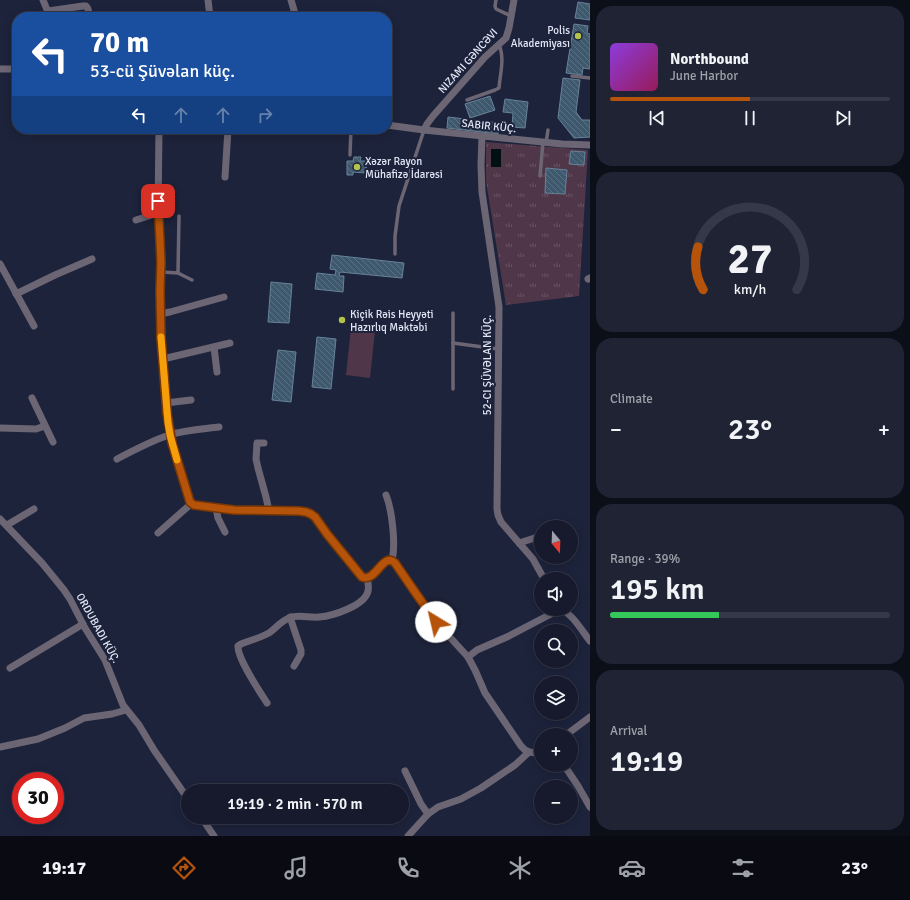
<!DOCTYPE html>
<html lang="en">
<head>
<meta charset="utf-8">
<style>
	:root { --surface:#161a2c; --page:#1f2334; --text:#f1f3f6; --muted:#9ea1a9; --line:#353848; --accent:#b45309 }
	body { margin:0; font-family:Signika,sans-serif; background:var(--page); color:var(--text); height:100vh; display:flex; flex-direction:column; font-size:15px; white-space:nowrap }
	* { box-sizing:border-box; margin:0 }
	p { font-size:13px; color:var(--muted) }
	.icon { flex:none; width:22px; height:22px; fill:none; stroke:currentColor; stroke-width:2; stroke-linecap:round; stroke-linejoin:round }
	.map { position:relative; flex:1; overflow:hidden }
	.side { display:flex; flex-direction:column; gap:6px; padding:6px; background:#0c0e18; width:320px }
	.side>* { flex:none }
	.top-card { position:absolute; left:12px; top:12px; width:380px; height:122px; border-radius:16px; box-shadow:0 2px 10px #0003,0 0 0 1px var(--line); background:#1a4fa0; color:#fff; overflow:hidden }
	.needle { width:26px; rotate:161deg }
	.tools { position:absolute; left:534px; top:520px; display:grid; gap:8px }
	.tools a { display:grid; place-items:center; width:44px; height:44px; border-radius:50%; background:var(--surface); box-shadow:0 2px 10px #0003,0 0 0 1px var(--line); font-size:20px }
	.speed { position:absolute; left:12px; top:772px; display:flex; gap:8px; font-size:20px; font-weight:700; text-align:center }
	.speed>* { display:grid; place-content:center; width:52px; height:52px; border-radius:50%; background:var(--surface); box-shadow:0 2px 10px #0003,0 0 0 1px var(--line); line-height:1 }
	.speed .limit { border:6px solid #d22; background:#fff; color:#111 }
	.pin { position:absolute; display:grid; place-items:center; width:34px; height:34px; color:#fff; margin:-17px; border-radius:8px; box-shadow:0 2px 6px #0006 }
	.me { position:absolute; width:44px; margin:-22px; rotate:324deg; stroke-linejoin:round; filter:drop-shadow(0 0 3px #0008) }
	.turn { display:flex; align-items:center; gap:14px; height:84px; padding:0 12px; font-size:18px }
	.turn .icon { width:52px; height:52px; stroke-width:2.5 }
	.turn b { display:block; font-size:28px; line-height:34px }
	.lanes { display:flex; align-items:center; height:38px; padding:0 12px; background:#0003; justify-content:center; gap:20px; direction:ltr }
	.lanes .off { opacity:.35 }
	.big { font-size:30px; font-weight:600; line-height:1.1 }
	.side .tile { flex:1; display:flex; flex-direction:column; justify-content:center; gap:6px; min-width:0; padding:0 14px; border-radius:16px; background:var(--page) }
	.side .dial { align-items:center; gap:0 }
	.dial svg { height:104px; overflow:visible; fill:none; stroke:var(--line); stroke-width:7; stroke-linecap:round; text-anchor:middle }
	.dial text { fill:var(--text); stroke:none }
	.song { display:flex; align-items:center; gap:12px }
	.cover { width:48px; height:48px; border-radius:6px; background:linear-gradient(135deg,hsl(270 70% 55%),hsl(330 70% 35%)) }
	.played { height:4px; border-radius:2px; background:linear-gradient(90deg,var(--accent) 50%,var(--line) 50%) }
	.keys { display:flex; justify-content:space-around; direction:ltr }
	.heat { display:flex; justify-content:space-between; align-items:center; font-size:22px; direction:ltr }
	.charge { height:6px; border-radius:3px; background:linear-gradient(90deg,#34c759 39%,var(--line) 0) }
	.trip { position:absolute; left:181px; top:784px; width:228px; height:40px; border-radius:20px; background:var(--surface); box-shadow:0 2px 10px #0003,0 0 0 1px var(--line); font-weight:600; line-height:40px; text-align:center }
	.menu { display:flex; height:64px; justify-content:space-around; align-items:center; background:#090a12; color:var(--muted) }
	.menu .icon { width:28px; height:28px }
	.menu .selected { color:var(--accent) }
	.menu b { font-size:18px; color:var(--text) }
	main { display:flex; flex:1; min-height:0 }
	.map>svg:first-child { display:block }
	.green { fill:#4f3749 }
	.park { fill:url(#park-tufts) }
	.water { fill:#001013 }
	.building { fill:url(#building-back-hatch); stroke:#678399 }
	.lines { fill:none; stroke-linecap:round; stroke-linejoin:round }
	.service { stroke:#6c6674; stroke-width:3.5 }
	.minor { stroke:#6c6674; stroke-width:7 }
	.route-casing { stroke:#753606; stroke-width:10 }
	.route { stroke:#b45309; stroke-width:7 }
	.slow { stroke:#f59e0b; stroke-width:7 }
	.poi-dot { fill:#b3c24b; stroke:#1d233b; stroke-width:1.5 }
	.labels { text-anchor:middle; dominant-baseline:central; stroke-width:4; stroke-linejoin:round; paint-order:stroke }
	.poi-label { font-size:11px; fill:#e1e6f6; stroke:#1d233b; text-anchor:start }
	.street-label { font-size:11px; fill:#e1e6f6; stroke:#1d233b }
</style>
</head>
<body>
<main>
<div class="map">
<svg width="590" height="836" viewBox="0 0 590 836">
	<defs>
		<pattern id="park-tufts" width="24" height="20" patternUnits="userSpaceOnUse"><rect width="24" height="20" fill="#4f3749"/><path d="M3 7l-1-3M5 7V3M7 7l1-3M15 17l-1-3M17 17v-4M19 17l1-3" fill="none" stroke="#685464"/></pattern>
		<pattern id="building-back-hatch" width="6" height="6" patternUnits="userSpaceOnUse"><rect width="6" height="6" fill="#3e596e"/><path d="M-1 5l2 2M0 0l6 6M5-1l2 2" fill="none" stroke="#5a7183"/></pattern>
	</defs>
	<rect width="100%" height="100%" fill="#1d233b"/>
	<!-- green -->
	<path class="green" d="M351 328 375 330 370 378 346 375Z"/>
	<!-- park -->
	<path class="park" d="M486 142 588 150 579 296 506 305 486 181Z"/>
	<!-- water -->
	<rect class="water" x="491" y="149" width="10" height="18"/>
	<!-- building -->
	<g class="building">
		<path d="M578 2 590 4V20L575 18Z"/>
		<path d="M574 24 588 26 587 33 590 34V69L583 68 582 75 566 73Z"/>
		<path d="M563 78 580 80 576 112 582 120H590V137L574 138 558 118Z"/>
		<path d="M490 96 495 110 470 118 465 104Z"/>
		<path d="M505 99 528 102 525 128 512 127 513 113 503 112Z"/>
		<path d="M448 117 499 123 498 134 447 128Z"/>
		<path d="M571 151 585 152 584 165 569 164Z"/>
		<path d="M354 157H361L360 161H367L366 173 353 172V175H347V161H353Z"/>
		<path d="M546 168 567 170 565 194 545 193Z"/>
		<path d="M332 255 404 263 402 278 340 272 339 276H344L343 292 315 289 317 273 335 275 336 270 330 269Z"/>
		<path d="M271 282 292 284 289 323 268 322Z"/>
		<path d="M317 337 336 339 331 389 312 387Z"/>
		<path d="M278 350 296 352 291 402 272 400Z"/>
	</g>
	<g class="lines">
		<!-- service -->
		<g class="service">
			<path d="M496 0 495 6 496 9 511 16"/>
			<path d="M572 76 590 78"/>
			<path d="M467 100 495 90 499 88C500 74 505 58 499 45"/>
			<path d="M546 143 548 130"/>
			<path d="M350 155 351 129"/>
			<path d="M540 176 543 142"/>
			<path d="M395 254V236L399 206 424 130"/>
			<path d="M161 272 178 273 179 216"/>
			<path d="M178 273 192 280"/>
			<path d="M453 313V389"/>
			<path d="M453 343 498 349"/>
		</g>
		<!-- minor -->
		<g class="minor">
			<path d="M43 0 50 17"/>
			<path d="M208 0 210 17"/>
			<path d="M291 0 296 17"/>
			<path d="M48 11 83 6H86L88 9 90 17"/>
			<path d="M0 69H17"/>
			<path d="M387 125 424 130 562 144 590 145"/>
			<path d="M159 129 158 213 160 239V314L164 374 170 435 175 454 190 502 194 505 234 510 299 511 306 512 311 514 315 517 327 534 362 577 365 578C376 578 384 552 395 563L415 592 436 622 468 657 475 670 485 693 521 746 525 750 529 752"/>
			<path d="M424 130 427 124 433 116 485 57 506 38 509 28 514 0"/>
			<path d="M482 136 481 165 482 192 499 307 497 509 498 515 501 522 533 559 544 579"/>
			<path d="M225 177 228 129"/>
			<path d="M136 220 158 213"/>
			<path d="M0 264 34 326"/>
			<path d="M588 279 590 278"/>
			<path d="M16 294 55 275 92 259"/>
			<path d="M160 314 170 312 224 297"/>
			<path d="M214 347 217 372"/>
			<path d="M163 359 230 343"/>
			<path d="M32 398 53 442"/>
			<path d="M166 403 191 400"/>
			<path d="M0 428 36 429 45 426"/>
			<path d="M264 443H257L256 459 258 468 266 497 269 511"/>
			<path d="M117 459C134 450 151 441 169 435 185 430 203 429 219 427"/>
			<path d="M386 495C392 510 396 544 392 560"/>
			<path d="M216 508 218 518 225 532"/>
			<path d="M0 519 42 563 64 590 70 599 85 628 105 660 123 705 139 725 154 750 188 799"/>
			<path d="M7 525 34 509"/>
			<path d="M158 533 192 503"/>
			<path d="M519 543 541 536"/>
			<path d="M560 609C572 613 582 631 590 641"/>
			<path d="M290 617 301 650V654L294 666"/>
			<path d="M468 657 477 650 509 636 549 615 553 613 554 609"/>
			<path d="M10 668 83 624"/>
			<path d="M267 703C260 692 237 658 238 646L241 644C251 640 260 638 269 633 276 628 281 621 289 618 298 614 309 618 319 617 332 616 365 606 368 591 369 587 368 582 367 578"/>
			<path d="M566 735 590 717"/>
			<path d="M0 747 38 739 65 728 84 718 112 714 126 710"/>
			<path d="M564 765 578 786 590 807"/>
			<path d="M405 771 421 804 428 814"/>
			<path d="M201 817 214 836"/>
			<path d="M408 836 428 814 438 807 461 799 481 788 515 765 529 752 536 753 541 752"/>
		</g>
	</g>
	<g class="lines">
		<!-- route casing -->
		<g class="route-casing">
			<path id="route" d="M158 201 161 262 160 290 161 338 167 413 172 443 190 502 194 505 234 510 299 511 306 512 311 514 315 517 327 534 362 577C376 583 383 551 395 563L415 592 436 622"/>
		</g>
		<!-- route -->
		<use href="#route" class="route"/>
		<!-- slow -->
		<path class="slow" d="M161 337 168 423 170 435 177 460"/>
	</g>
	<!-- markers -->
	<g class="poi-dot">
		<circle cx="578" cy="36" r="4"/>
		<circle cx="357" cy="167" r="4"/>
		<circle cx="342" cy="320" r="4"/>
	</g>
	<g class="labels">
		<!-- poi labels -->
		<g class="poi-label">
			<text x="570" y="30" text-anchor="end">Polis<tspan x="570" dy="13">Akademiyası</tspan></text>
			<text x="365" y="161">Xəzər Rayon<tspan x="365" dy="13">Mühafizə İdarəsi</tspan></text>
			<text x="350" y="314">Kiçik Rəis Heyyəti<tspan x="350" dy="13">Hazırlıq Məktəbi</tspan></text>
		</g>
		<!-- street labels -->
		<g class="street-label">
			<text transform="translate(468 61) rotate(-48)">NIZAMI GƏNCƏVI</text>
			<text transform="translate(489 126) rotate(6)">SABIR KÜÇ.</text>
			<text transform="translate(487 365) rotate(-90)">52-CI ŞÜVƏLAN KÜÇ.</text>
			<text transform="translate(98 628) rotate(61)">ORDUBADI KÜÇ.</text>
		</g>
	</g>
</svg>
<div class="tools">
<a><svg class="needle" viewBox="-14 -14 28 28"><path d="M0-13l5 13h-10z" fill="#e53935"/><path d="M0 13l5-13h-10z" fill="#9ea1a9"/></svg></a>
<a><svg class="icon" aria-label="sound" viewBox="0 0 24 24"><path d="M4 9h4l5-4v14l-5-4H4zM17 9q2 3 0 6"/></svg></a>
<a><svg class="icon" aria-label="search" viewBox="0 0 24 24"><circle cx="10" cy="10" r="6"/><path d="M15 15l6 6"/></svg></a>
<a><svg class="icon" aria-label="layers" viewBox="0 0 24 24"><path d="M12 4l9 5-9 5-9-5zM3 14l9 5 9-5"/></svg></a>
<a>+</a>
<a>−</a>
</div>
<div class="speed"><div class="limit">30</div></div>
<div class="pin" style="left:158px;top:201px;background:#d93025"><svg class="icon" aria-label="arrive" viewBox="0 0 24 24"><path d="M6 21V4h12l-3 4 3 4H6"/></svg></div>
<svg class="me" style="left:436px;top:622px" viewBox="-20 -20 40 40"><circle r="19" fill="#fff"/><path d="M0-13L10 11 0 6-10 11z" fill="#b45309"/></svg>
<div class="trip">19:19 · 2 min · 570 m</div>
<div class="top-card">
<div class="turn"><svg class="icon" aria-label="left" viewBox="0 0 24 24"><path d="M17 20v-9H6M10 6l-5 5 5 5"/></svg><div><b>70 m</b>53-cü Şüvəlan küç.</div></div>
<div class="lanes"><svg class="icon" aria-label="left" viewBox="0 0 24 24"><path d="M17 20v-9H6M10 6l-5 5 5 5"/></svg><svg class="icon off" aria-label="ahead" viewBox="0 0 24 24"><path d="M12 20V5M6 11l6-6 6 6"/></svg><svg class="icon off" aria-label="ahead" viewBox="0 0 24 24"><path d="M12 20V5M6 11l6-6 6 6"/></svg><svg class="icon off" aria-label="right" viewBox="0 0 24 24"><path d="M7 20v-9h11M14 6l5 5-5 5"/></svg></div>
</div>
</div>
<section class="side">
<div class="tile">
<div class="song"><i class="cover"></i><div><b>Northbound</b><p>June Harbor</p></div></div>
<div class="played"></div>
<div class="keys"><svg class="icon" aria-label="previous" viewBox="0 0 24 24"><path d="M18 5L8 12l10 7zM5 5v14"/></svg><svg class="icon" aria-label="pause" viewBox="0 0 24 24"><path d="M8 5v14M16 5v14"/></svg><svg class="icon" aria-label="next" viewBox="0 0 24 24"><path d="M6 5l10 7-10 7zM19 5v14"/></svg></div>
</div>
<div class="tile dial"><svg viewBox="0 0 100 80">
<path d="M14 69A42 42 0 1 1 86 69"/>
<path d="M14 69A42 42 0 0 1 10 36" stroke="#b45309"/>
<text x="50" y="56" font-size="32" font-weight="700">27</text>
<text x="50" y="72" font-size="11">km/h</text>
</svg></div>
<div class="tile"><p>Climate</p>
<div class="heat"><a>−</a><b class="big">23°</b><a>+</a></div>
</div>
<div class="tile"><p>Range · 39%</p><b class="big">195 km</b><div class="charge"></div></div>
<div class="tile"><p>Arrival</p><b class="big">19:19</b></div>
</section>
</main>
<nav class="menu">
<b>19:17</b>
<svg class="icon selected" aria-label="directions" viewBox="0 0 24 24"><path d="M12 3l9 9-9 9-9-9zM9 14v-3h6M13 9l2 2-2 2"/></svg>
<svg class="icon" aria-label="music" viewBox="0 0 24 24"><path d="M9 18V5l10-2v13"/><circle cx="6" cy="18" r="3"/><circle cx="16" cy="16" r="3"/></svg>
<svg class="icon" aria-label="phone" viewBox="0 0 24 24"><path d="M5 4h4l2 5-3 2q2 4 5 5l2-3 5 2v4C11 20 4 13 5 4z"/></svg>
<svg class="icon" aria-label="climate" viewBox="0 0 24 24"><path d="M12 3v18M4 7l16 10M4 17L20 7"/></svg>
<svg class="icon" aria-label="car" viewBox="0 0 24 24"><path d="M5 17H2v-5l4-1 3-4h7l3 4 3 1v5h-3M9 17h6M6 11h13"/><circle cx="7" cy="17" r="2"/><circle cx="17" cy="17" r="2"/></svg>
<svg class="icon" aria-label="filters" viewBox="0 0 24 24"><path d="M4 7h16M4 17h16"/><circle cx="9" cy="7" r="2"/><circle cx="15" cy="17" r="2"/></svg>
<b>23°</b>
</nav>
</body>
</html>
